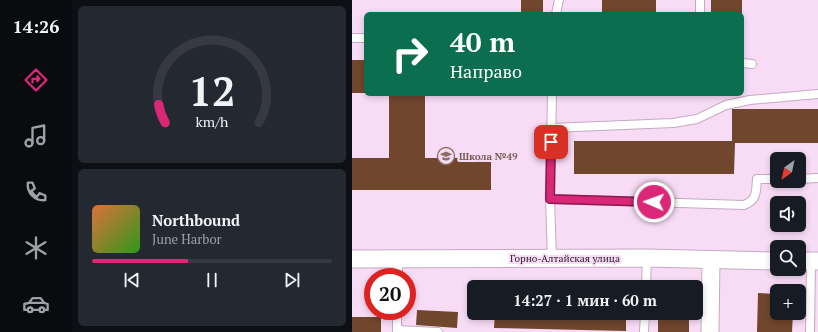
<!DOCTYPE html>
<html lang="ru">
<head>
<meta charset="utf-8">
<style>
	:root { --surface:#171b24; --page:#242831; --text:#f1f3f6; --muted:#9ea1a6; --line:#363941; --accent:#db2777 }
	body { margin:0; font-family:"PT Serif",serif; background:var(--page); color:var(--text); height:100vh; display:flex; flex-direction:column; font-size:15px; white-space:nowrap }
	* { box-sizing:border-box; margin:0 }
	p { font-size:13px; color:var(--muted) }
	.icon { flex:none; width:22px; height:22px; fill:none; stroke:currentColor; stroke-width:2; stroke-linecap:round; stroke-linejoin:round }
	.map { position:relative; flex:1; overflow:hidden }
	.panel { display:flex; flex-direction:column; gap:6px; padding:6px; background:#0d0f14; width:280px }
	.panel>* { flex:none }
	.top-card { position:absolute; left:12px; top:12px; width:380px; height:84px; border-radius:6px; box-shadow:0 2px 6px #0003; background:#0b6e4f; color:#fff; overflow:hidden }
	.needle { width:26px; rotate:213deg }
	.tools { position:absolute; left:418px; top:152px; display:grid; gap:8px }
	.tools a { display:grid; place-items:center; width:36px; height:36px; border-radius:6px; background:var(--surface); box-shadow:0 2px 6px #0003; font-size:20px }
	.speed { position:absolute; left:12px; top:268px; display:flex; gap:8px; font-size:20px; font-weight:700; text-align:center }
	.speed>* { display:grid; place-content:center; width:52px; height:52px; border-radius:50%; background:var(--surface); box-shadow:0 2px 6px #0003; line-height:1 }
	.speed .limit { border:6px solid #d22; background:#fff; color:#111 }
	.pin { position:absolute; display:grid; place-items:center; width:34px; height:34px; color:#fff; margin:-17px; border-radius:8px; box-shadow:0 2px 6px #0006 }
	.me { position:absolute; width:44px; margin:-22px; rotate:272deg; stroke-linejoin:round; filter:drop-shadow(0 0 3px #0008) }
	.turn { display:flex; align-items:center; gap:14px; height:84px; padding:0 20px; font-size:18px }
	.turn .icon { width:52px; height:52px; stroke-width:2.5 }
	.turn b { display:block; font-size:28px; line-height:34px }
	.panel .widget { flex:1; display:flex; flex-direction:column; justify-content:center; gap:6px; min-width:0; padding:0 14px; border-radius:6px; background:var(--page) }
	.panel .dial { align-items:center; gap:0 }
	.dial svg { height:104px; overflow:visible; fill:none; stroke:var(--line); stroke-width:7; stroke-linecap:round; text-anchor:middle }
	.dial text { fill:var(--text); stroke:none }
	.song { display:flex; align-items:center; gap:12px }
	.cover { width:48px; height:48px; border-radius:6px; background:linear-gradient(135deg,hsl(20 70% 55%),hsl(110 70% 35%)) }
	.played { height:4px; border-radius:2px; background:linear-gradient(90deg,var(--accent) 40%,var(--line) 40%) }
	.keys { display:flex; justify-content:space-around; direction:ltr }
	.trip { position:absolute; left:115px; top:280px; width:236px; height:40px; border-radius:6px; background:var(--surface); box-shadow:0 2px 6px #0003; font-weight:800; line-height:40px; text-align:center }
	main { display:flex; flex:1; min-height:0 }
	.tab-bar { display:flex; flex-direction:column; width:72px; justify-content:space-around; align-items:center; background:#090b0e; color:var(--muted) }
	.tab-bar .icon { width:28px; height:28px }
	.tab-bar .active { color:var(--accent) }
	.tab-bar b { font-size:18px; color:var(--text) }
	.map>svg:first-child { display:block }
	.building { fill:#70462d }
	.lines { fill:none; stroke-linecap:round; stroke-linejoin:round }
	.lane-casing { stroke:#c5aac3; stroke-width:10 }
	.street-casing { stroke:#c5aac3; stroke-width:19 }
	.lane { stroke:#fff; stroke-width:8 }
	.street { stroke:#fff; stroke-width:17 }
	.route-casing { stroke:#8e194d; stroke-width:10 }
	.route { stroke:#db2777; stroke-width:7 }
	.labels { text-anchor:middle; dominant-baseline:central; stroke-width:4; stroke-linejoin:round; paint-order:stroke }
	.education-label { font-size:10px; font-weight:bold; fill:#785e54; stroke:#f8dcf6; text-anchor:start }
	.street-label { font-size:10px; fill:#2a202a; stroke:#f8dcf6 }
</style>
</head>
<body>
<main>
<nav class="tab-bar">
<b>14:26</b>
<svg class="icon active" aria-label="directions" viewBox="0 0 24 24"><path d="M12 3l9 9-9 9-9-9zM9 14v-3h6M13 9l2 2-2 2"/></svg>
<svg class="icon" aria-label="music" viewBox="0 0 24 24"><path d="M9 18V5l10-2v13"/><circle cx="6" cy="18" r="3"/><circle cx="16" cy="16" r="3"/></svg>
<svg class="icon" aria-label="phone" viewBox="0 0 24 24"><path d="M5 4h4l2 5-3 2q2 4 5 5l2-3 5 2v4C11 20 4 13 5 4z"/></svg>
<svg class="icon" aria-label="climate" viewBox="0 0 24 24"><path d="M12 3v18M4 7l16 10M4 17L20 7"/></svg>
<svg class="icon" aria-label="car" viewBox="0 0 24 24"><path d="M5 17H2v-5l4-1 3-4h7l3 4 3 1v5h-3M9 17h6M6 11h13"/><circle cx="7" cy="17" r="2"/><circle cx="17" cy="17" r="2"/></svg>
</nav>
<section class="panel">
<div class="widget dial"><svg viewBox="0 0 100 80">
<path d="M14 69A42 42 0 1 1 86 69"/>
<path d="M14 69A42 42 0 0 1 9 55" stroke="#db2777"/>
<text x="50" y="56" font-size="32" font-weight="700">12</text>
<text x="50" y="72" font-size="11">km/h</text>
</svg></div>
<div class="widget">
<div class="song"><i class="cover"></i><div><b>Northbound</b><p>June Harbor</p></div></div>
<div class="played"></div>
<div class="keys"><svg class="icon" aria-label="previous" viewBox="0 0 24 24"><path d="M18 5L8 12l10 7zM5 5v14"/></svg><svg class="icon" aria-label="pause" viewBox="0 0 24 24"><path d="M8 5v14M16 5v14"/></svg><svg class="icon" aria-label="next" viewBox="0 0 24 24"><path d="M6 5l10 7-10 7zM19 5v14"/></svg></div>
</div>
</section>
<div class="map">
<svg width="466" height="332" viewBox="0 0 466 332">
	<rect width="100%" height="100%" fill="#f8dcf6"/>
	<!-- building -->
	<g class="building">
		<rect x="169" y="0" width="22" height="14"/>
		<rect x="250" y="0" width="54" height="14"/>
		<rect x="359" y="0" width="31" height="14"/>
		<rect x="0" y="60" width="14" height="33"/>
		<path d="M37 94H73V158H139V190H0V158H37Z"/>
		<path d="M380 109H466V143H383L382 174H222V141H380Z"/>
		<path d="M406 293 425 294V313H441L440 332H405Z"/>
		<path d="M65 310 106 312 105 328 64 325Z"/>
		<path d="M143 313H274V331L142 328Z"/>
		<rect x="306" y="313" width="31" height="19"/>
		<rect x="0" y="317" width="29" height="15"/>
	</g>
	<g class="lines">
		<!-- lane casing -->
		<g class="lane-casing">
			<g id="lane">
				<path d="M204 14 207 0"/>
				<path d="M348 14V0"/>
				<path d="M0 38H14"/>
				<path d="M390 63 400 64"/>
				<path d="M199 128 321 123 345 119 374 105 398 100 466 94"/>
				<path d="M447 179 466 178"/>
				<path d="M198 199 392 205C405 200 404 192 405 179H425"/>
				<path d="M200 258 198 199 200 94"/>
				<path d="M46 277V259"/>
				<path d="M294 287 295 258"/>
				<path d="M45 330 86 332"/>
				<path d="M45 332V311"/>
				<path d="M292 332 293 313"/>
				<path d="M458 332 459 261"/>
			</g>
		</g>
		<!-- street casing -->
		<g class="street-casing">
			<g id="street">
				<path d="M0 259 295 258 425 261"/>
				<path d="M447 261H466"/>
				<path d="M358 332 359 260"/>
			</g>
		</g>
		<!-- lane -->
		<use href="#lane" class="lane"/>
		<!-- street -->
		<use href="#street" class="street"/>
	</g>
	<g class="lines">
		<!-- route casing -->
		<g class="route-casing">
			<path id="route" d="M199 142 198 199 302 202"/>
		</g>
		<!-- route -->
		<use href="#route" class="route"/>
	</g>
	<!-- icons -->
	<defs>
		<g id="school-ring" transform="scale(0.9)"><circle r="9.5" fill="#f8dcf6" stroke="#8d6e63" stroke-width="1.5"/><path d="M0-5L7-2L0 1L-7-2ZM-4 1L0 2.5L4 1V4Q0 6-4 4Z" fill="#8d6e63"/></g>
	</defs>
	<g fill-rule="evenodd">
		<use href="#school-ring" x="94" y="156"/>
	</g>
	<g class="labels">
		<!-- education labels -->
		<g class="education-label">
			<text x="107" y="156">Школа №49</text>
		</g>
		<!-- street labels -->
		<g class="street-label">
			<text x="213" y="258">Горно-Алтайская улица</text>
		</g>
	</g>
</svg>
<div class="tools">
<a><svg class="needle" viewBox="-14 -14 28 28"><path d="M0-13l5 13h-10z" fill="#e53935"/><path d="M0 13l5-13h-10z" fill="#9ea1a6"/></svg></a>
<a><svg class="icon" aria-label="sound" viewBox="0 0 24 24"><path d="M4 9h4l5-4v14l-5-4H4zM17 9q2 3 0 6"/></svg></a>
<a><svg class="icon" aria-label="search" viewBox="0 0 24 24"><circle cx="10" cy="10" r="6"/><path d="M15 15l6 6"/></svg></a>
<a>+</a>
</div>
<div class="speed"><div class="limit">20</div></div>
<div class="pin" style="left:199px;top:142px;background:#d93025"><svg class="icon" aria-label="arrive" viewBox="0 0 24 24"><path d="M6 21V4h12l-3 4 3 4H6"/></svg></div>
<svg class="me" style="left:302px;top:202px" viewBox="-20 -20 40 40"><circle r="17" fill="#db2777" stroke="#fff" stroke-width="3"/><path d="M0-11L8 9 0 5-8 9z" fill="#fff"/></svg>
<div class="trip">14:27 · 1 мин · 60 m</div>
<div class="top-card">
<div class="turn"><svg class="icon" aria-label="right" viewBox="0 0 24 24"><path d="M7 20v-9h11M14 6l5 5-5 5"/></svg><div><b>40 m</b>Направо</div></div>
</div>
</div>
</main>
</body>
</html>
